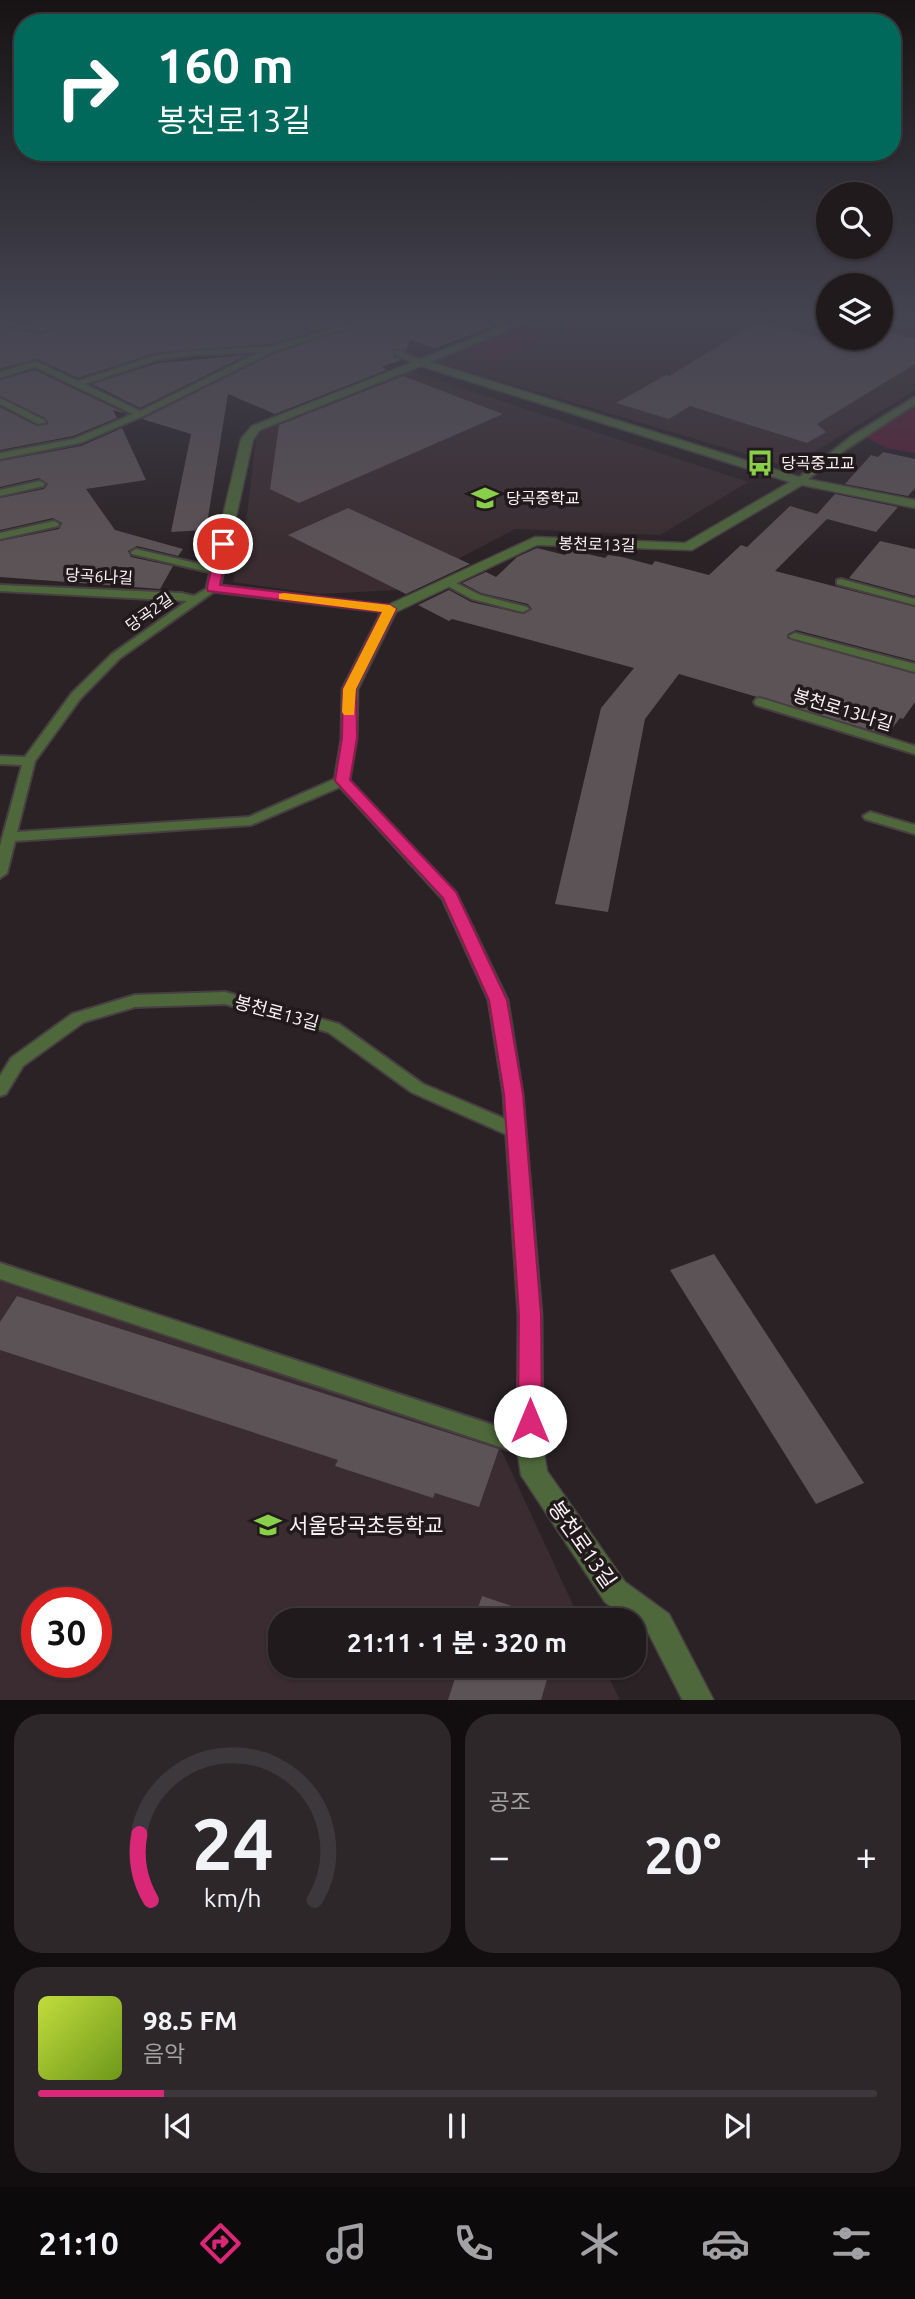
<!DOCTYPE html>
<html lang="ko">
<head>
<meta charset="utf-8">
<style>
	:root { --surface:#201a1c; --page:#2d2729; --text:#f1f3f6; --muted:#a2a1a3; --line:#3d383b; --accent:#db2777 }
	body { margin:0; font-family:Ubuntu,"Noto Sans KR",sans-serif; background:var(--page); color:var(--text); height:100vh; display:flex; flex-direction:column; font-size:26px; white-space:nowrap }
	* { box-sizing:border-box; margin:0 }
	p { font-size:23px; color:var(--muted) }
	.icon { flex:none; width:38px; height:38px; fill:none; stroke:currentColor; stroke-width:2; stroke-linecap:round; stroke-linejoin:round }
	.map { position:relative; height:1700px; overflow:hidden }
	.side { display:flex; flex-direction:column; gap:14px; padding:14px; background:#120e0f; flex:1 }
	.side>* { flex:none }
	.hud { position:absolute; left:14px; top:14px; width:887px; height:147px; border-radius:28px; box-shadow:0 2px 5px #0004,0 0 0 2px var(--line); background:#00695c; color:#fff; overflow:hidden }
	.controls { position:absolute; left:816px; top:182px; display:grid; gap:14px }
	.controls a { display:grid; place-items:center; width:77px; height:77px; border-radius:50%; background:var(--surface); box-shadow:0 2px 5px #0004,0 0 0 2px var(--line); font-size:35px }
	.speed { position:absolute; left:21px; top:1587px; display:flex; gap:14px; font-size:35px; font-weight:700; text-align:center }
	.speed>* { display:grid; place-content:center; width:91px; height:91px; border-radius:50%; background:var(--surface); box-shadow:0 2px 5px #0004,0 0 0 2px var(--line); line-height:1 }
	.speed .limit { border:10px solid #d22; background:#fff; color:#111 }
	.pin { position:absolute; display:grid; place-items:center; width:60px; height:60px; color:#fff; margin:-30px; border:4px solid #fff; border-radius:50%; box-shadow:0 2px 7px #0007 }
	.me { position:absolute; width:77px; margin:-38px; rotate:0deg; stroke-linejoin:round; filter:drop-shadow(0 0 5px #0008) }
	.turn { display:flex; align-items:center; gap:24px; height:147px; padding:0 28px; font-size:32px }
	.turn .icon { width:91px; height:91px; stroke-width:2.5 }
	.turn b { display:block; font-size:49px; line-height:60px }
	.big { font-size:52px; font-weight:700; line-height:1.1 }
	.side .widget { flex:1; display:flex; flex-direction:column; justify-content:center; gap:10px; min-width:0; padding:0 24px; border-radius:28px; background:var(--page) }
	.side .dial { align-items:center; gap:0 }
	.dial svg { height:182px; overflow:visible; fill:none; stroke:var(--line); stroke-width:7; stroke-linecap:round; text-anchor:middle }
	.dial text { fill:var(--text); stroke:none }
	.song { display:flex; align-items:center; gap:21px }
	.cover { width:84px; height:84px; border-radius:10px; background:linear-gradient(135deg,hsl(70 70% 55%),hsl(80 70% 35%)) }
	.played { height:7px; border-radius:4px; background:linear-gradient(90deg,var(--accent) 15%,var(--line) 15%) }
	.keys { display:flex; justify-content:space-around; direction:ltr }
	.heat { display:flex; justify-content:space-between; align-items:center; font-size:38px; direction:ltr }
	.side .tiles { flex:1; display:grid; gap:14px; grid-template-columns:1fr 1fr }
	.widget:last-child { grid-column:span 2 }
	.trip { position:absolute; left:268px; top:1608px; width:378px; height:70px; border-radius:28px; background:var(--surface); box-shadow:0 2px 5px #0004,0 0 0 2px var(--line); font-weight:700; line-height:70px; text-align:center }
	.menu { display:flex; height:112px; justify-content:space-around; align-items:center; background:#0d0a0b; color:var(--muted) }
	.menu .icon { width:49px; height:49px }
	.menu .active { color:var(--accent) }
	.menu b { font-size:32px; color:var(--text) }
	.map>svg:first-child { display:block }
	.built { fill:#3a2c30; fill-rule:evenodd }
	.green { fill:#581e34 }
	.building { fill:#5c5356 }
	.lines { fill:none; stroke-linecap:round; stroke-linejoin:round }
	.service-casing { stroke:#473f42; stroke-width:4 }
	.minor-casing { stroke:#473f42; stroke-width:3 }
	.service { fill:#4e683b; fill-rule:evenodd }
	.minor { fill:#4e683b; fill-rule:evenodd }
	.route { fill:#db2777; stroke:#8e194d; stroke-width:2 }
	.slow { fill:#f59e0b }
	.labels { text-anchor:middle; dominant-baseline:central; stroke-width:7; stroke-linejoin:round; paint-order:stroke }
	.far-poi-label { font-size:16px; fill:#f9f3f5; stroke:#21191b; text-anchor:start }
	.far-street-label { font-size:16px; fill:#f9f3f5; stroke:#21191b }
	.street-label { font-size:18px; fill:#f9f3f5; stroke:#21191b }
	.near-poi-label { font-size:21px; fill:#f9f3f5; stroke:#21191b; text-anchor:start }
	.near-street-label { font-size:21px; fill:#f9f3f5; stroke:#21191b }
</style>
</head>
<body>
<div class="map">
<svg width="915" height="1701" viewBox="0 0 915 1701">
	<rect width="100%" height="100%" fill="#2a2225"/>
	<!-- built -->
	<g class="built">
		<path d="M547 320H828V338H880V329L915 337V390L790 467 433 361 519 325Z"/>
		<path d="M410 371 748 482 660 535 515 529 399 590 320 594 233 582 247 515 256 437 266 428Z"/>
		<path d="M0 1280 500 1447 580 1620H280V1666H603L620 1700 0 1701ZM37 1603H96V1662H37Z"/>
	</g>
	<!-- green -->
	<g class="green">
		<path d="M549 320H634L569 332Z"/>
		<path d="M880 320H915V337L880 329Z"/>
		<path d="M522 326 552 336 491 361 461 350Z"/>
		<path d="M915 405V453L886 448 866 437Z"/>
	</g>
	<!-- building -->
	<g class="building">
		<path d="M28 320H352L269 344 155 353 78 378 37 359 0 369V327L43 334 49 330 44 325 25 321Z"/>
		<path d="M374 320H482L494 326 435 348 410 340 406 351 393 349 394 357 401 360 382 367 387 370 275 414 228 394 206 530 171 532 191 434 142 419 273 354Z"/>
		<path d="M758 322 839 344 851 338H880V330L915 339V364L817 424 826 432 807 443 690 406 669 419 616 403 666 375 669 376Z"/>
		<path d="M247 355 140 408 92 384 158 363Z"/>
		<path d="M35 370 127 414 113 410 117 418 73 436 0 450V407L37 426 48 424 45 418 0 396V380Z"/>
		<path d="M403 376 503 414 299 503 270 489 279 425Z"/>
		<path d="M122 428 146 480 86 489 115 530 183 549 178 556 137 546 128 551 131 557 173 566 160 589 0 577V541L59 529 62 523 53 518 0 530V498L44 489 48 484 39 478 0 487V461L81 446Z"/>
		<path d="M883 452 915 459V488L908 496 845 484 871 455 878 457Z"/>
		<path d="M835 494 898 507 876 532 827 519 775 571 915 607V661L796 630 788 634 787 638 915 674V702L903 719 900 718 887 735 679 674 645 719 608 912 555 904 601 708 634 668 452 619 449 621 418 605 449 590 471 602 524 614 532 609 528 604 481 593 462 583 486 572 496 577 517 557 537 548 565 555 570 550 605 558 608 555 622 557 652 565 655 561 709 575 741 545 747 547 790 506 817 514Z"/>
		<path d="M348 508 470 564 406 594 288 535Z"/>
		<path d="M880 541 915 549V596L849 578Z"/>
		<path d="M714 1254 864 1483 816 1504 670 1270Z"/>
		<path d="M17 1296 499 1449 479 1507 435 1493 433 1498 335 1466 338 1460 0 1350V1322Z"/>
		<path d="M482 1596 553 1620H474Z"/>
		<path d="M459 1666H551L541 1700H448Z"/>
	</g>
	<g class="lines">
		<!-- service casing -->
		<g class="service-casing">
			<g id="service">
				<path d="M0 320 43 327 47 329 43 331 0 324Z"/>
				<path d="M360 320H371L272 352 143 416 80 443 0 459V453L74 439 133 414 35 367 0 378V372L36 361 78 381 156 355 193 351 269 347ZM259 352 140 411 85 384 157 360 193 355Z"/>
				<path d="M485 320H496L512 326 508 328Z"/>
				<path d="M395 351H401L426 363 419 365 395 355Z"/>
				<path d="M915 397V404L845 450 803 483H797V479L852 436Z"/>
				<path d="M0 398 44 420 46 422 38 424 0 404Z"/>
				<path d="M40 481 45 484 43 486 0 496V490Z"/>
				<path d="M54 521 59 524 58 526 0 539V533Z"/>
				<path d="M136 549 221 569 222 571 217 574 132 554 131 552Z"/>
				<path d="M448 579 480 595 527 607 529 609 523 612 472 599 444 584V580Z"/>
				<path d="M841 579 915 599V605L837 584V580Z"/>
				<path d="M0 585 181 593 194 596 213 585 219 588 120 658 80 699 35 761 17 832 249 817 337 778H347L349 781 347 784 251 825 15 841 7 873 0 878V846L22 765 0 764V756L25 757 72 693 112 654 187 601 0 591Z"/>
				<path d="M795 633 915 664V672L791 638 789 636Z"/>
				<path d="M760 698 915 746V754L756 705 754 702 756 699Z"/>
				<path d="M870 812 915 825V834L865 819 863 816Z"/>
				<path d="M225 992 339 1024 423 1084 522 1126 525 1131 522 1136 516 1138 510 1136 411 1092 328 1032 225 1004 135 1007 84 1022 23 1066 6 1094 0 1096V1076L11 1058 72 1014 135 995Z"/>
				<path d="M0 1263 530 1437 537 1440 540 1447 537 1454 530 1457 0 1279Z"/>
			</g>
		</g>
		<!-- minor casing -->
		<g class="minor-casing">
			<path id="minor" d="M519 320H532L430 362 802 478 915 500V508L802 485 692 550 537 545 396 612 358 689 357 739 350 780 456 892 508 1000 523 1094 542 1315 543 1447 547 1471 625 1582 669 1614 714 1701H683L649 1634 605 1602 521 1475 517 1447 518 1315 503 1094 488 1000 442 899 334 781 341 739 342 689 381 612 213 592 206 588 241 439 252 426ZM421 366 790 482 685 543 535 537 388 605 221 585 253 440 260 430Z"/>
		</g>
		<!-- service -->
		<use href="#service" class="service"/>
		<!-- minor -->
		<use href="#minor" class="minor"/>
	</g>
	<!-- sky -->
	<linearGradient id="sky" x2="0" y2="1"><stop stop-color="#171314"/><stop offset="0.57" stop-color="#444451"/><stop offset="1" stop-color="#444451" stop-opacity="0"/></linearGradient>
	<rect width="915" height="558" fill="url(#sky)"/>
	<!-- route -->
	<path class="route" d="M223 541 229 544 220 585 390 605 396 609 356 689 357 738 350 780 456 892 507 1000 523 1094 541 1315 542 1421 538 1428 530 1431 522 1428 518 1421 519 1315 504 1094 489 1000 443 898 335 781 342 738 343 689 382 612 208 591 207 588 217 544Z"/>
	<!-- slow -->
	<path class="slow" d="M284 593 390 605 396 609 356 689 354 715H344L342 712 343 689 382 612 279 599V594Z"/>
	<!-- icons -->
	<defs>
		<g id="bus-bare" transform="scale(2.1)"><path d="M-5-6H5V4H4V6H2V4H-2V6H-4V4H-5ZM-3.5-4V0h7V-4ZM-3.5 1.2v1.5H-2V1.2ZM2 1.2v1.5H3.5V1.2Z" fill="#88cf4a" stroke="#21191b" stroke-width="2.5" paint-order="stroke"/></g>
		<g id="school-bare" transform="scale(2.1)"><path d="M0-5L7-2L0 1L-7-2ZM-4 1L0 2.5L4 1V4Q0 6-4 4Z" fill="#88cf4a" stroke="#21191b" stroke-width="2.5" paint-order="stroke"/></g>
	</defs>
	<g fill-rule="evenodd">
		<use href="#bus-bare" x="760" y="463"/>
		<use href="#school-bare" x="485" y="498"/>
		<use href="#school-bare" x="268" y="1525"/>
	</g>
	<g class="labels">
		<!-- far-poi labels -->
		<g class="far-poi-label">
			<text x="781" y="463">당곡중고교</text>
			<text x="506" y="498">당곡중학교</text>
		</g>
		<!-- far-street labels -->
		<g class="far-street-label">
			<text transform="translate(597 544) rotate(2)">봉천로13길</text>
			<text transform="translate(99 576) rotate(3)">당곡6나길</text>
			<text transform="translate(149 612) rotate(-35)">당곡2길</text>
		</g>
		<!-- street labels -->
		<g class="street-label">
			<text transform="translate(843 709) rotate(17)">봉천로13나길</text>
			<text transform="translate(277 1012) rotate(15)">봉천로13길</text>
		</g>
		<!-- near-poi labels -->
		<g class="near-poi-label">
			<text x="289" y="1525">서울당곡초등학교</text>
		</g>
		<!-- near-street labels -->
		<g class="near-street-label">
			<text transform="translate(583 1544) rotate(55)">봉천로13길</text>
		</g>
	</g>
</svg>
<div class="controls">
<a><svg class="icon" aria-label="search" viewBox="0 0 24 24"><circle cx="10" cy="10" r="6"/><path d="M15 15l6 6"/></svg></a>
<a><svg class="icon" aria-label="layers" viewBox="0 0 24 24"><path d="M12 4l9 5-9 5-9-5zM3 14l9 5 9-5"/></svg></a>
</div>
<div class="speed"><div class="limit">30</div></div>
<div class="pin" style="left:223px;top:544px;background:#d93025"><svg class="icon" aria-label="arrive" viewBox="0 0 24 24"><path d="M6 21V4h12l-3 4 3 4H6"/></svg></div>
<svg class="me" style="left:530px;top:1421px" viewBox="-20 -20 40 40"><circle r="19" fill="#fff"/><path d="M0-13L10 11 0 6-10 11z" fill="#db2777"/></svg>
<div class="trip">21:11 · 1 분 · 320 m</div>
<div class="hud">
<div class="turn"><svg class="icon" aria-label="right" viewBox="0 0 24 24"><path d="M7 20v-9h11M14 6l5 5-5 5"/></svg><div><b>160 m</b>봉천로13길</div></div>
</div>
</div>
<section class="side">
<div class="tiles">
<div class="widget dial"><svg viewBox="0 0 100 80">
<path d="M14 69A42 42 0 1 1 86 69"/>
<path d="M14 69A42 42 0 0 1 9 40" stroke="#db2777"/>
<text x="50" y="56" font-size="32" font-weight="700">24</text>
<text x="50" y="72" font-size="11">km/h</text>
</svg></div>
<div class="widget"><p>공조</p>
<div class="heat"><a>−</a><b class="big">20°</b><a>+</a></div>
</div>
<div class="widget">
<div class="song"><i class="cover"></i><div><b>98.5 FM</b><p>음악</p></div></div>
<div class="played"></div>
<div class="keys"><svg class="icon" aria-label="previous" viewBox="0 0 24 24"><path d="M18 5L8 12l10 7zM5 5v14"/></svg><svg class="icon" aria-label="pause" viewBox="0 0 24 24"><path d="M8 5v14M16 5v14"/></svg><svg class="icon" aria-label="next" viewBox="0 0 24 24"><path d="M6 5l10 7-10 7zM19 5v14"/></svg></div>
</div>
</div>
</section>
<nav class="menu">
<b>21:10</b>
<svg class="icon active" aria-label="directions" viewBox="0 0 24 24"><path d="M12 3l9 9-9 9-9-9zM9 14v-3h6M13 9l2 2-2 2"/></svg>
<svg class="icon" aria-label="music" viewBox="0 0 24 24"><path d="M9 18V5l10-2v13"/><circle cx="6" cy="18" r="3"/><circle cx="16" cy="16" r="3"/></svg>
<svg class="icon" aria-label="phone" viewBox="0 0 24 24"><path d="M5 4h4l2 5-3 2q2 4 5 5l2-3 5 2v4C11 20 4 13 5 4z"/></svg>
<svg class="icon" aria-label="climate" viewBox="0 0 24 24"><path d="M12 3v18M4 7l16 10M4 17L20 7"/></svg>
<svg class="icon" aria-label="car" viewBox="0 0 24 24"><path d="M5 17H2v-5l4-1 3-4h7l3 4 3 1v5h-3M9 17h6M6 11h13"/><circle cx="7" cy="17" r="2"/><circle cx="17" cy="17" r="2"/></svg>
<svg class="icon" aria-label="filters" viewBox="0 0 24 24"><path d="M4 7h16M4 17h16"/><circle cx="9" cy="7" r="2"/><circle cx="15" cy="17" r="2"/></svg>
</nav>
</body>
</html>
